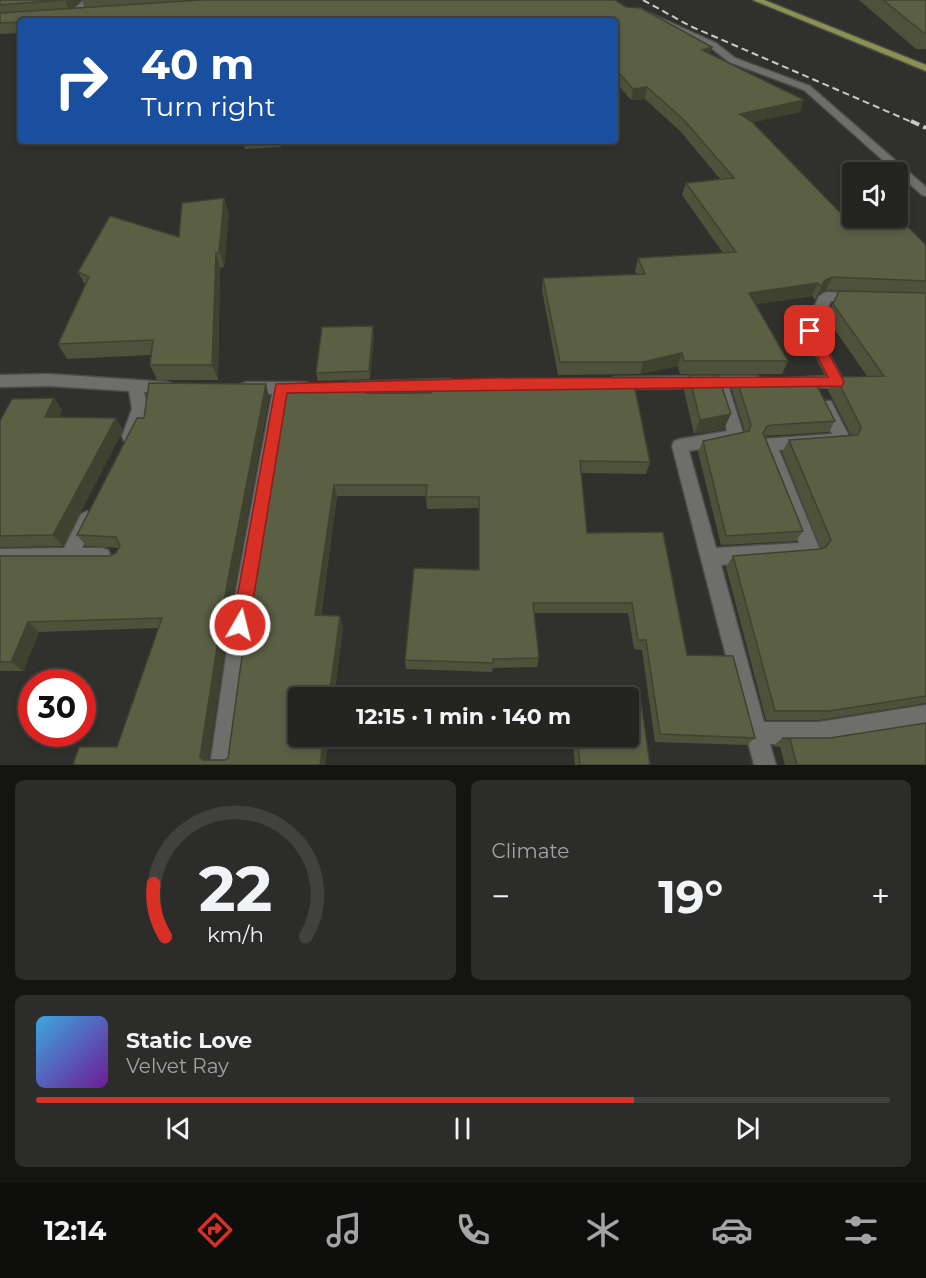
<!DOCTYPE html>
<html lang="en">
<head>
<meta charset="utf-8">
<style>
	:root { --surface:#242421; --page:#2c2c2a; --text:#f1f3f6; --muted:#a3a4a5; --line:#41413f; --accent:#d93025 }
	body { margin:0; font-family:Montserrat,sans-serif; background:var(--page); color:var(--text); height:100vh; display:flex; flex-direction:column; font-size:22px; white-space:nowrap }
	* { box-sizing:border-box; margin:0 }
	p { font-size:20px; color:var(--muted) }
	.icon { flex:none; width:33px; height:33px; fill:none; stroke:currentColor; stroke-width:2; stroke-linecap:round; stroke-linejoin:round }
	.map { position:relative; height:765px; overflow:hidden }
	.details { display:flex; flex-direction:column; gap:15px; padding:15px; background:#141412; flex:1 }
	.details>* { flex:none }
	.banner { position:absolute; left:18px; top:18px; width:600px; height:126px; border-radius:6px; box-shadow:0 3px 9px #0003,0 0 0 2px var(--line); background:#1a4fa0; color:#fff; overflow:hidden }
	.tools { position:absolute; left:842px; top:162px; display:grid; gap:12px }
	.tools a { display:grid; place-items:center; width:66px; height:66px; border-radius:6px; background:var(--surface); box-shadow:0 3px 9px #0003,0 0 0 2px var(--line); font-size:30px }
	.speed { position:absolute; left:18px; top:669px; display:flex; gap:12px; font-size:30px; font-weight:700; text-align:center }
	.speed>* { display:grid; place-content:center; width:78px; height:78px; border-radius:50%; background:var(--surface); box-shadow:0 3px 9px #0003,0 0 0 2px var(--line); line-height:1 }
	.speed .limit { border:9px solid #d22; background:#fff; color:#111 }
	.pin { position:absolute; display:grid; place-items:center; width:51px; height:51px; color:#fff; margin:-26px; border-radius:12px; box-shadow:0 3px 9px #0006 }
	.me { position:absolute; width:66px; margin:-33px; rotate:8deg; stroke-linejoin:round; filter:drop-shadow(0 0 4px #0008) }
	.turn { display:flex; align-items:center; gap:21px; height:126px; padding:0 24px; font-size:27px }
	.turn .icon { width:78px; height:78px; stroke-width:2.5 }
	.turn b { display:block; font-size:42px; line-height:51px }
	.big { font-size:45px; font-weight:700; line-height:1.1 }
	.details .tile { flex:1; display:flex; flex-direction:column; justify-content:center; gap:9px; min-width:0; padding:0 21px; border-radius:9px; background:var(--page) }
	.details .dial { align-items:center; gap:0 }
	.dial svg { height:156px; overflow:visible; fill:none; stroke:var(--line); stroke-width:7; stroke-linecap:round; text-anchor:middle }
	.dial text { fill:var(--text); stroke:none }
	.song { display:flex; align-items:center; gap:18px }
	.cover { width:72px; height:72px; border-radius:9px; background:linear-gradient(135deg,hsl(200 70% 55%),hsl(280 70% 35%)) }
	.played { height:6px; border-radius:3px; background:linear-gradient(90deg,var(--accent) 70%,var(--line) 70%) }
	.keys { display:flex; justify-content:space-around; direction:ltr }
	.heat { display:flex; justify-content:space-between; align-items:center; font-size:33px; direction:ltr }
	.details .tiles { flex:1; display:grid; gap:15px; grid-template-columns:1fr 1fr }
	.tile:last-child { grid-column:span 2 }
	.trip { position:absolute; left:288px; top:687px; width:351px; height:60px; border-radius:6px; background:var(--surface); box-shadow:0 3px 9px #0003,0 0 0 2px var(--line); font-weight:700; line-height:60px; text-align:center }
	.menu { display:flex; height:96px; justify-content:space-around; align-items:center; background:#0e0e0d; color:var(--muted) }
	.menu .icon { width:42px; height:42px }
	.menu .on { color:var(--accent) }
	.menu b { font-size:27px; color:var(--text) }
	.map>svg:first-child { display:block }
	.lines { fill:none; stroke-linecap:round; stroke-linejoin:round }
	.minor-casing { stroke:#4b4b49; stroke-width:3 }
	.primary-casing { stroke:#4b4b49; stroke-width:3 }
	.minor { fill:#6e6f6a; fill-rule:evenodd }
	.primary { fill:#8b9251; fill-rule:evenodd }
	.rail-far1 { stroke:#cacac8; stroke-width:2; stroke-dasharray:7 4; stroke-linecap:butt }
	.rail { stroke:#cacac8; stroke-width:4; stroke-dasharray:9 4.5; stroke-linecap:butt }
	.wall { fill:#4e523a }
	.shaded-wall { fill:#404230 }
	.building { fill:#5b5f44; stroke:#404230; stroke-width:1.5 }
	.route { fill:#d93025; stroke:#8d1f18; stroke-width:1.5 }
</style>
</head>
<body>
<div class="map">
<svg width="926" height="765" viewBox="0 0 926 765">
	<rect width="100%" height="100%" fill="#30302c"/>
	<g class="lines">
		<!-- minor casing -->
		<g class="minor-casing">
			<g id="minor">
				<path d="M84 0H92L75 17H69V13Z"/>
				<path d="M650 13 716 43 735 58 810 86 926 187V196L922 195 804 90 729 62 710 47 647 17 646 15Z"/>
				<path d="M826 292 856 293 863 297 856 301H831L817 331 844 382 842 386 837 388 790 386 788 382 790 378 827 376 803 331 819 296Z"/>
				<path d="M49 374 168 382 173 384 176 388 173 392H144L148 409 136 441 130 442 124 441 122 436 132 409 129 391 49 386 0 387V375Z"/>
				<path d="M705 376 710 378 712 382 710 386 705 388 615 389 610 387 607 383 610 379 615 377Z"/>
				<path d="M720 376H756L761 378 763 382 761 386 729 388 744 436 742 441 689 451 716 548 799 543 760 444 762 439 832 434 818 405 821 401H831L851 440 849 445 843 446 779 450 820 550 817 556 811 558 721 565 764 722H819L926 705V727L819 744H770L776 765H754L672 446 674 441 680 439 727 431 713 382 715 378Z"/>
				<path d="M450 379 455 381 458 385 455 389 450 391 348 394 343 392 340 388 343 384 348 382Z"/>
				<path d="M246 382H306L311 384 314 388 311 392 288 394 254 601 232 765H210L234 601 272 394 241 392 238 388 241 384Z"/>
				<path d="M87 511 93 514 96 519 82 548H102L108 550 111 556 108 562 102 564 0 565V549L64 548 81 514Z"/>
			</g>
		</g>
		<!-- primary casing -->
		<g class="primary-casing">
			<path id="primary" d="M753 0H764L926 65V71Z"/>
		</g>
		<!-- minor -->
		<use href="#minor" class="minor"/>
		<!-- primary -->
		<use href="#primary" class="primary"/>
		<!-- rail-far1 -->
		<path class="rail-far1" d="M643 0 690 26 914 123"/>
		<!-- rail -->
		<path class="rail" d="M911 121 926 128"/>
	</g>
	<!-- wall -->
	<g class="wall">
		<path d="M0 0H81L72 8 84 7 82 0H615L626 7 712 47 710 54 800 112 753 122 856 229 926 245V703L819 720H766L726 567 733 556 821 549 782 452 789 440 851 435 828 390 836 377 867 376 826 317 839 291H850L826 290 818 294 815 300 812 296 756 304 788 361 782 374H680L678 366 640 374 558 375 542 290 543 278 637 274 635 271 638 258 723 253 682 195 686 183 720 179 681 132 645 99 631 100 615 82V21H21V33L0 34Z"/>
		<path d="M859 0H926V49H916Z"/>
		<path d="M243 141H282L281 147 245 149Z"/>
		<path d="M229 213 224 267 220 268 218 380H157L150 365 151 355 67 359 58 344 85 285 78 272 179 237Z"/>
		<path d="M374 334 370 379 318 381 316 373Z"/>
		<path d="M689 375 724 429 694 434 684 390Z"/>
		<path d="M737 380 835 421 829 432 765 436 803 531 796 541 721 545 698 452 703 441 745 432 732 390Z"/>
		<path d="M369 393 650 462 646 474 581 473 587 533 755 738 747 745 655 742 642 650 634 649 628 613H534L539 658 537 667 493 668 492 672 406 669 405 660 479 570V508L427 509 426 496H337L321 616 343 626 334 698H298V736H329L325 765H73L117 747 159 628 39 632 23 671H0V556H109L116 553 119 548 86 546 77 535 144 418 269 396 232 601 208 760H225L228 758Z"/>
		<path d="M54 398 62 410 59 417 123 430 63 546 0 547V421Z"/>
		<path d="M572 736H628L650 765H575Z"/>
		<path d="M782 738H830L926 765H785L780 747 773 746Z"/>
	</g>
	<!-- shaded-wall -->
	<g class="shaded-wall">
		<path d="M65 0H81L69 11Z"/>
		<path d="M712 47 709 58 702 50Z"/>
		<path d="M647 87 645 99 631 100 633 89Z"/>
		<path d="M804 100 800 112 736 126 740 114Z"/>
		<path d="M224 198 229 213 224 267 219 252Z"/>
		<path d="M216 253 220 268 218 380 212 365Z"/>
		<path d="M832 277 826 290 818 294 815 300 824 281Z"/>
		<path d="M818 283 812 296 744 306 749 293Z"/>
		<path d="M373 326 374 334 370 379 369 371Z"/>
		<path d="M682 353 678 366 640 374 643 362Z"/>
		<path d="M266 384 269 396 232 601 208 765 200 757 226 590Z"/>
		<path d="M54 398 62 410 53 429 45 417Z"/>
		<path d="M731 414 724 429 694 434 700 420Z"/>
		<path d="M116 418 123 430 63 546 53 535Z"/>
		<path d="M334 485 337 496 319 625 315 615Z"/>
		<path d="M340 616 343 626 334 698H329Z"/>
		<path d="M28 622 39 632 23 671 11 662Z"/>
		<path d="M324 736H328L325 765H320Z"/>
	</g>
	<!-- building -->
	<g class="building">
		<path d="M0 0H65L0 5Z"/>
		<path d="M201 0H615L626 7 641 8 712 47 702 50 804 100 740 114 752 122 856 229 905 224 926 245V281L832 277 824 281 821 287 818 283 749 293 788 361H684L682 353 643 362H560L543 278 645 274 638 258 736 252 686 183 734 178 684 120 647 87 633 89 615 68V21H419V18H327V21H126L128 18 21 21V22L0 23V13Z"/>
		<path d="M883 0H926V33H924Z"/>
		<path d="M224 198 219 252 216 253 212 365H150L153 340 58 344 89 277 78 272 110 216 179 237 182 203Z"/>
		<path d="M839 291 926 293V696L829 711H775L733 556 820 549 826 547 831 540 789 440 858 435 861 427 836 377 884 376 833 304Z"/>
		<path d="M373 326 369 371 316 373 322 327Z"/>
		<path d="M689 375H718L731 414 700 420Z"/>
		<path d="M633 379 650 462 580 461 587 533 663 532 687 655 733 656 755 738 660 734 646 640H638L632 603H533L539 658 493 659V663L405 660 414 568 479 570V497H426L427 485H334L315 615 340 616 329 698H298V736H324L320 765H73L79 747H117L162 618 28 622 11 662H0V556H109L116 553 120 546 116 537 77 535 137 418H144L149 383 266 384 226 590 200 757 203 760H225L228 758 251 591 286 384 367 382 366 393H431L432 381Z"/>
		<path d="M737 380H814L835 421 773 425 767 426 763 433 803 531 726 536 703 441 749 431 751 425Z"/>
		<path d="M54 398 45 417 116 418 53 535 0 536V421L12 399Z"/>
		<path d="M628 701 641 702 650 765H580L577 736H628Z"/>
		<path d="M926 723V765H797L790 739 782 738H830Z"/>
	</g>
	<!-- route -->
	<path class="route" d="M810 327 817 331 844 382 842 386 287 393 249 625 247 631 240 633 234 631 232 625 276 384 497 378 828 377 804 331Z"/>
</svg>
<div class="tools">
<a><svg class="icon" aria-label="sound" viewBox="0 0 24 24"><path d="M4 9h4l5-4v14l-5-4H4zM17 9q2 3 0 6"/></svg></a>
</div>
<div class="speed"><div class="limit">30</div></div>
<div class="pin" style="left:810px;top:331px;background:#d93025"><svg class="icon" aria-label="arrive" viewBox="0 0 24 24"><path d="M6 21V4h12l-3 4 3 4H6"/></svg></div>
<svg class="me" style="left:240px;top:625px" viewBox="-20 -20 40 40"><circle r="17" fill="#d93025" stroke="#fff" stroke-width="3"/><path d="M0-11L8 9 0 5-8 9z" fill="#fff"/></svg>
<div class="trip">12:15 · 1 min · 140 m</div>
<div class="banner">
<div class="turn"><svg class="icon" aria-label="right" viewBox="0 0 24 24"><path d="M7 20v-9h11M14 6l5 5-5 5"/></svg><div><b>40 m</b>Turn right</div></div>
</div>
</div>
<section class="details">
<div class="tiles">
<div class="tile dial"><svg viewBox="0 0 100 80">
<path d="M14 69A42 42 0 1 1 86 69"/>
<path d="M14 69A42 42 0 0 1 8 42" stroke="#d93025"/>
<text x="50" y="56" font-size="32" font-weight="700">22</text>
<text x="50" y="72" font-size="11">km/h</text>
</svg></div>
<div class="tile"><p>Climate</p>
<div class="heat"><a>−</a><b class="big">19°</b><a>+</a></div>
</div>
<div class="tile">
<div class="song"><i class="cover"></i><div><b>Static Love</b><p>Velvet Ray</p></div></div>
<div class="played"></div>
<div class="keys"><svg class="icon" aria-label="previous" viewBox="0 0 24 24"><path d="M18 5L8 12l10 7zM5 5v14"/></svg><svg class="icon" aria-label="pause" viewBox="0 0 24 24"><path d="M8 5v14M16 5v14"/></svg><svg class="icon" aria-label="next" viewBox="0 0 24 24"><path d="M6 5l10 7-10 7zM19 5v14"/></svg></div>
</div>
</div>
</section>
<nav class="menu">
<b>12:14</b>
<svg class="icon on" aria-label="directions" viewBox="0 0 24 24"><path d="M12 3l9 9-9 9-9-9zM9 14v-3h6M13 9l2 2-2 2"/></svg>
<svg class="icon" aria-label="music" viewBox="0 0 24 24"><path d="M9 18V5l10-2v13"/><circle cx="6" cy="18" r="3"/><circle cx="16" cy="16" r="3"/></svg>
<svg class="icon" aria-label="phone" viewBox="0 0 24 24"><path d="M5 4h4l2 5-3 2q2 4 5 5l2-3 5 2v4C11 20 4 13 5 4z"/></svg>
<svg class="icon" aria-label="climate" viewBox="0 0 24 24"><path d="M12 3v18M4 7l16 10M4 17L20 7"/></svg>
<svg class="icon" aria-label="car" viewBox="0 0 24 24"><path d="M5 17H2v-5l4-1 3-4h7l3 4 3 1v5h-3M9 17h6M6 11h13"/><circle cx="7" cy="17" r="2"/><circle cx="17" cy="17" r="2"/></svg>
<svg class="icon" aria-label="filters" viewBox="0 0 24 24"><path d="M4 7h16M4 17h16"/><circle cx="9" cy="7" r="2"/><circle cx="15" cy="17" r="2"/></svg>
</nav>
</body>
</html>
